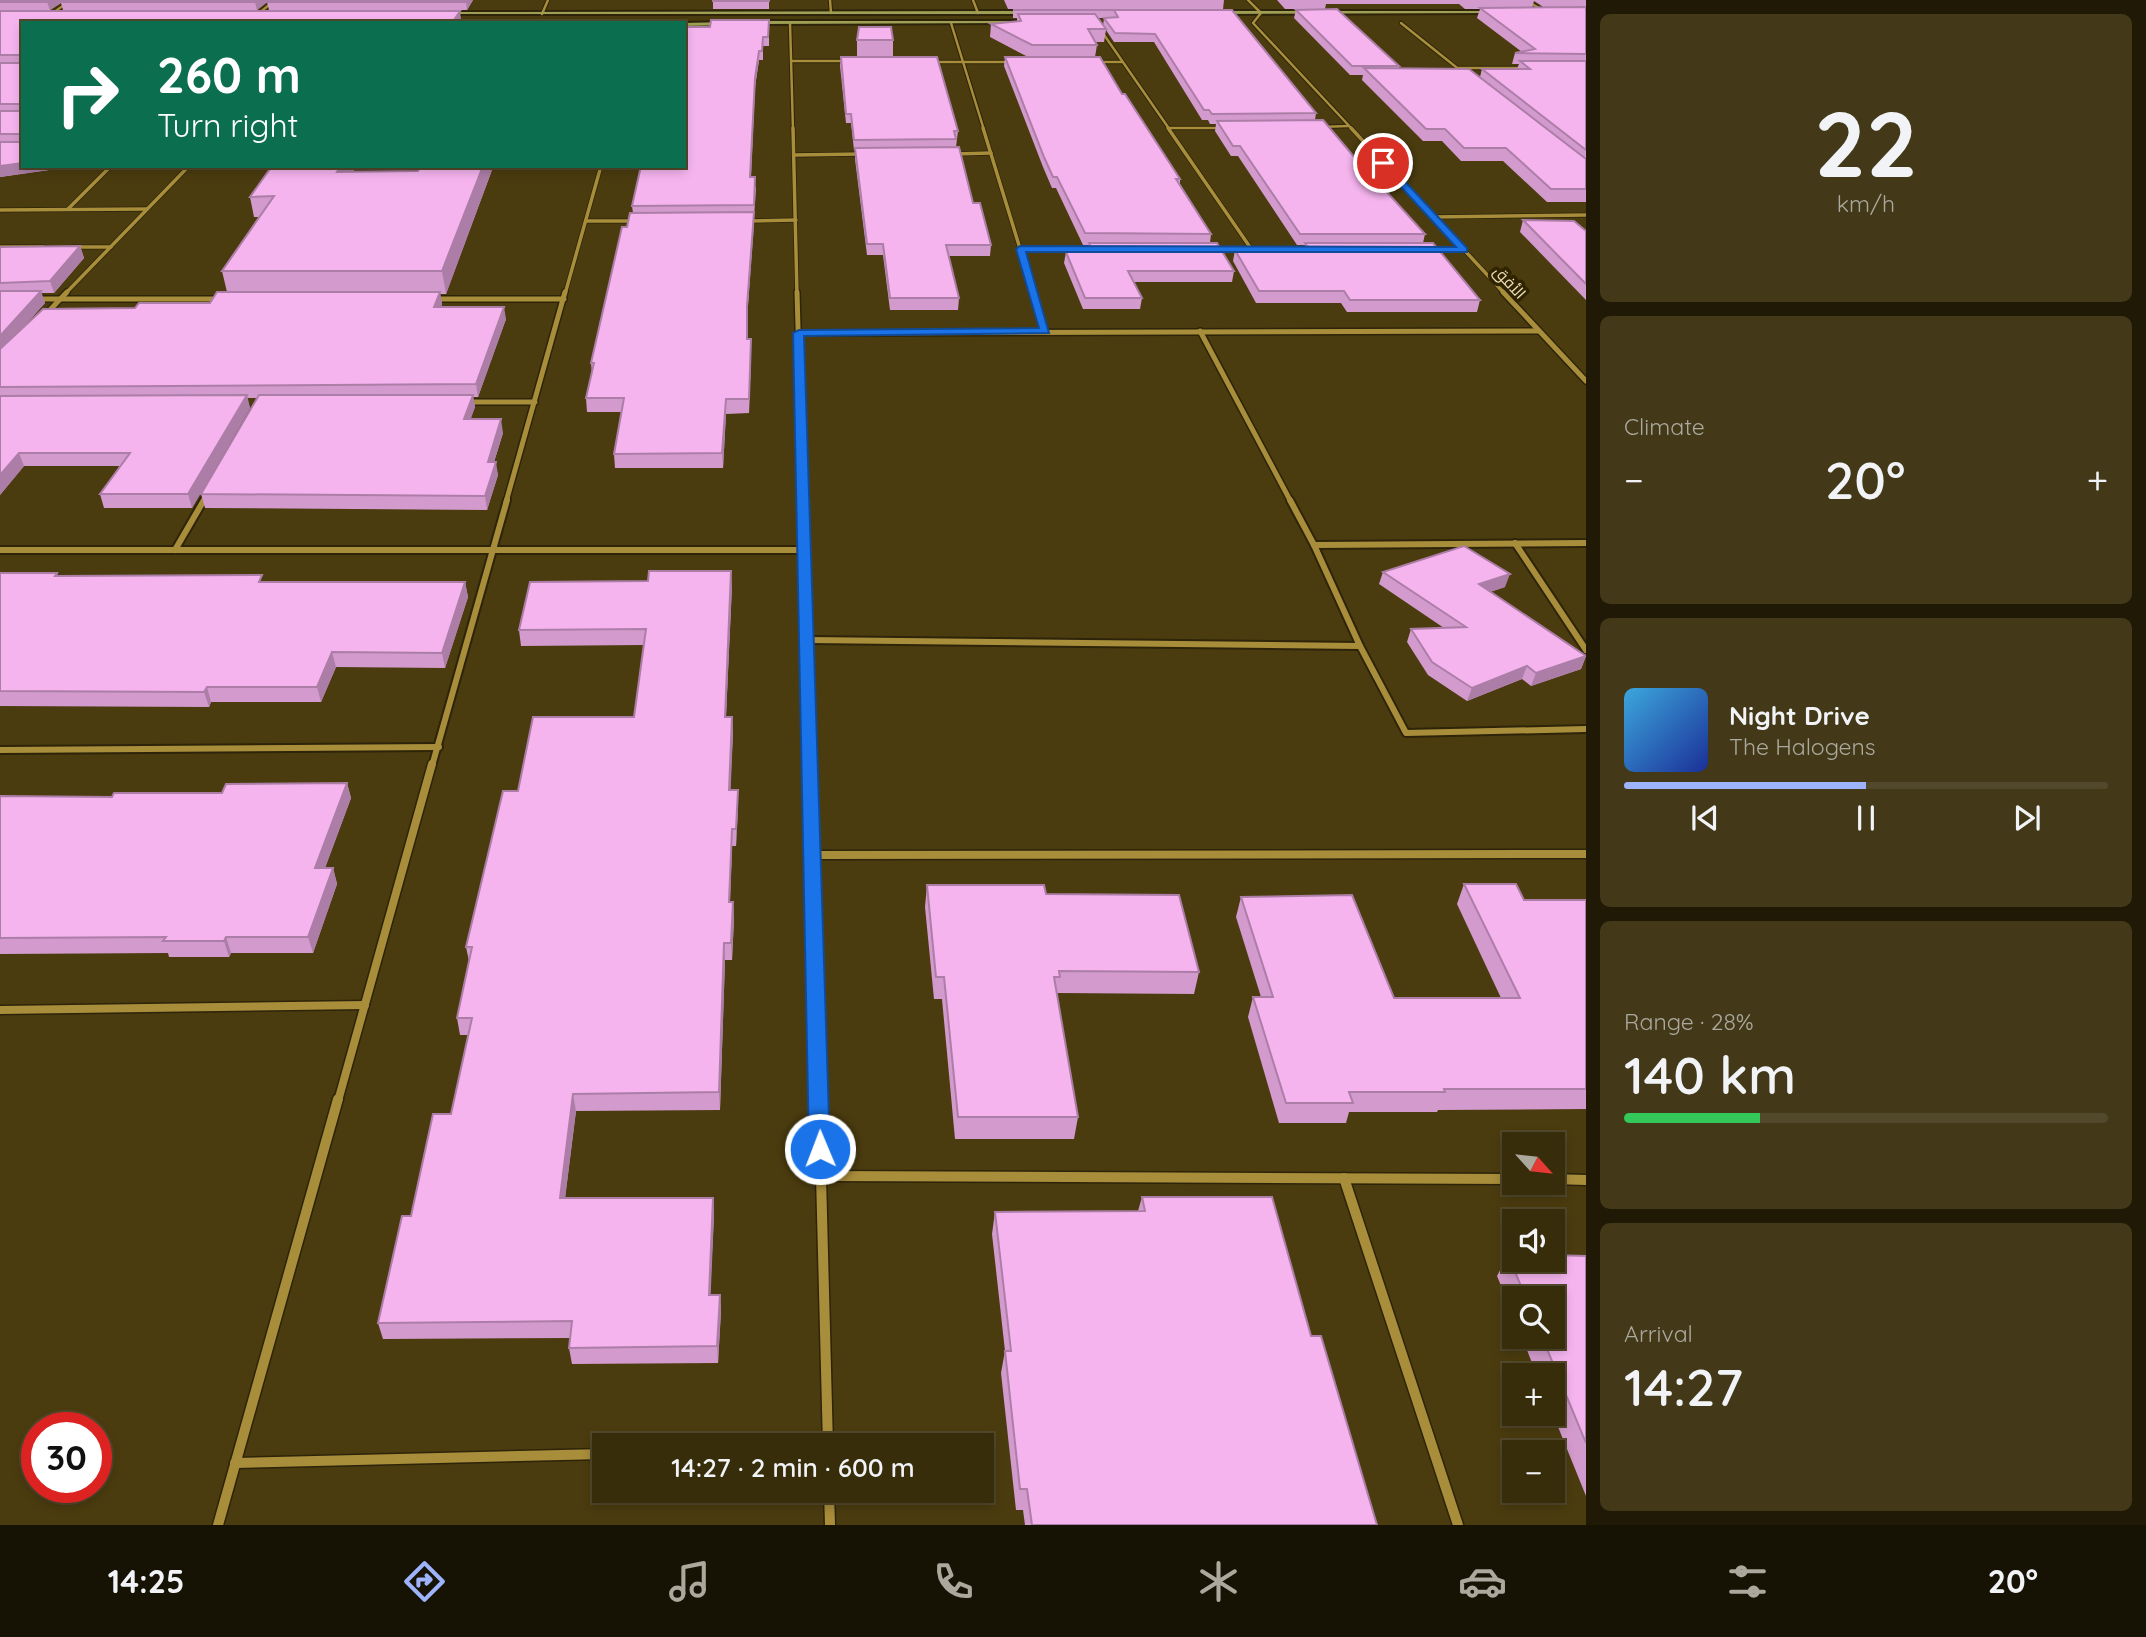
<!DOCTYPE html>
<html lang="en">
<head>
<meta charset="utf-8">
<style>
	:root { --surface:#382d0b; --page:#433919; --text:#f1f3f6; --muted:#aba89d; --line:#52492c; --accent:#9db4fd }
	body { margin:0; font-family:Quicksand,Cairo,sans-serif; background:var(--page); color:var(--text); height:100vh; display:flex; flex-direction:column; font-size:26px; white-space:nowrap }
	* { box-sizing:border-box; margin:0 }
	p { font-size:23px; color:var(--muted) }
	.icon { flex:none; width:38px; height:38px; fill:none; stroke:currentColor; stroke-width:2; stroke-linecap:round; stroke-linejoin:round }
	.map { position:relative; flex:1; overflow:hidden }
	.drawer { display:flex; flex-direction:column; gap:14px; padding:14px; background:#1f1906; width:560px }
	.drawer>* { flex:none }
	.guide { position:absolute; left:21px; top:21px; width:665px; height:147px; border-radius:0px; box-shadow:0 4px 10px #0003,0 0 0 2px var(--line); background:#0b6e4f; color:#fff; overflow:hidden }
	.needle { width:46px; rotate:117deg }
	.controls { position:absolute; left:1502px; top:1132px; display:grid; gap:14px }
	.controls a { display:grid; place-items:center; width:63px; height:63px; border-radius:0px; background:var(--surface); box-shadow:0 4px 10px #0003,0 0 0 2px var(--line); font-size:35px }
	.speed { position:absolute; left:21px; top:1412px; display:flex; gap:14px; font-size:35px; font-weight:700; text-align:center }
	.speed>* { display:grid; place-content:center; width:91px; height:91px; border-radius:50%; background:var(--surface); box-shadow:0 4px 10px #0003,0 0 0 2px var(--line); line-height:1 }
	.speed .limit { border:10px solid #d22; background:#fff; color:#111 }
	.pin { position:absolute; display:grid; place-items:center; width:60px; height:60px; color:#fff; margin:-30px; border:4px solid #fff; border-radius:50%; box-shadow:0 2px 7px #0007 }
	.me { position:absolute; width:77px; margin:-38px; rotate:359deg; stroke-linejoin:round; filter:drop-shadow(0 0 5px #0008) }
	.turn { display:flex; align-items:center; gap:24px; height:147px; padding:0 21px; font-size:32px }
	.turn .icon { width:91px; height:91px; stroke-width:2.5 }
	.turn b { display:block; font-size:49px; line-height:60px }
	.big { font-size:52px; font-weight:600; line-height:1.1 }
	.drawer .card { flex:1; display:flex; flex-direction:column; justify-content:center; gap:10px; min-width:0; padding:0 24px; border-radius:10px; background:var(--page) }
	.drawer .dial { align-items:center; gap:0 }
	.dial b { font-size:91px; line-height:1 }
	.song { display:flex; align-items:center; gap:21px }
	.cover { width:84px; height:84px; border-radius:10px; background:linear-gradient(135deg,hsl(200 70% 55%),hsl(230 70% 35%)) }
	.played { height:7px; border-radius:4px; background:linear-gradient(90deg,var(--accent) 50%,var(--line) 50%) }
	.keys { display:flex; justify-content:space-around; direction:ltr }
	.heat { display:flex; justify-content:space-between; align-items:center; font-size:38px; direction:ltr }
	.charge { height:10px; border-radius:5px; background:linear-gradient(90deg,#34c759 28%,var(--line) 0) }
	.trip { position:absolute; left:592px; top:1433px; width:402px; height:70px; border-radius:0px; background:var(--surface); box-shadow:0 4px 10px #0003,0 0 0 2px var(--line); font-weight:600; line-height:70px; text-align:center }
	.menu { display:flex; height:112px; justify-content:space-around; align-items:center; background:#161204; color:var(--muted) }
	.menu .icon { width:49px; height:49px }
	.menu .current { color:var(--accent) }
	.menu b { font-size:32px; color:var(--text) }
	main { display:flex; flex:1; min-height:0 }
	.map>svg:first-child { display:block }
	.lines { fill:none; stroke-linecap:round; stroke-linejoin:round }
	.minor-far5-casing { stroke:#2d240a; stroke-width:4.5 }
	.minor-far4-casing { stroke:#2d240a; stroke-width:5 }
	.minor-far3-casing { stroke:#2d240a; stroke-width:8 }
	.minor-far2-casing { stroke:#2d240a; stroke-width:10 }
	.minor-far1-casing { stroke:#2d240a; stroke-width:11 }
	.minor-casing { stroke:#2d240a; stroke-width:13 }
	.secondary-casing { stroke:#2d240a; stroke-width:4 }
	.minor-far5 { stroke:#a88d3a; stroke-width:2.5 }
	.minor-far4 { stroke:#a88d3a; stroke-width:3.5 }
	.minor-far3 { stroke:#a88d3a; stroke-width:5 }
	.minor-far2 { stroke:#a88d3a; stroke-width:6 }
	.minor-far1 { stroke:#a88d3a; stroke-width:8 }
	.minor { stroke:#a88d3a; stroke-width:10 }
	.secondary { fill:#9e9e55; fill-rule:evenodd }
	.wall { fill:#d39bcd; fill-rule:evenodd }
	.shaded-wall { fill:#ac7ea7 }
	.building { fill:#f5b4ee; stroke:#ac7ea7; stroke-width:2 }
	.route { fill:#1a73e8; stroke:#114b97; stroke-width:2 }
	.labels { text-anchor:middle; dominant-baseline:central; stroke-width:7; stroke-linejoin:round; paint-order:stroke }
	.far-street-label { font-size:16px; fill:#eee0b9; stroke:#2f2300 }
</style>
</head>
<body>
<main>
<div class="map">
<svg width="1586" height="1525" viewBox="0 0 1586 1525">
	<rect width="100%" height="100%" fill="#4b3c0f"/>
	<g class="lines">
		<!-- minor-far5 casing -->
		<g class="minor-far5-casing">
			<g id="minor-far5">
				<path d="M830 0 831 13"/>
				<path d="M973 0 978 13"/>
				<path d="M1248 0 1261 13 1253 23 1353 130"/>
				<path d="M1525 0 1546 12"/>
				<path d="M258 14 275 0"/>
				<path d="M542 14 548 0"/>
				<path d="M50 15 71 0"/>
				<path d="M790 23 793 130"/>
				<path d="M951 23 984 130"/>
				<path d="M1401 23 1466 75"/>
				<path d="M1100 29 1170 130"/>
				<path d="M792 61H847"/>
				<path d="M929 62H1011"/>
				<path d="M1097 62H1122"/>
				<path d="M1458 68H1526"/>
				<path d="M1319 127 1349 126"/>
				<path d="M1168 128H1223"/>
			</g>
		</g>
		<!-- minor-far4 casing -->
		<g class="minor-far4-casing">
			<g id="minor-far4">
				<path d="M793 128 797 294"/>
				<path d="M983 128 1034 294"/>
				<path d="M1168 128 1252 250"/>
				<path d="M1351 128 1505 294"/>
				<path d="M953 154 991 153"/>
				<path d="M794 155 861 154"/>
				<path d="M484 166H525"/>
				<path d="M188 167H280"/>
				<path d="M344 167 427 166"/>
				<path d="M68 209 111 166"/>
				<path d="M0 210 147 209"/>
				<path d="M1433 217 1586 215"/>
				<path d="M586 221H637"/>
				<path d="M747 221 796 220"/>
				<path d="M0 247H44"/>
				<path d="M73 247H111"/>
				<path d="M1020 249H1095"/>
				<path d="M1212 250H1242"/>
				<path d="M1261 250H1312"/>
				<path d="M1429 250H1463"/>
				<path d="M65 294 189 166"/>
				<path d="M565 294 601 166"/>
			</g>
		</g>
		<!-- minor-far3 casing -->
		<g class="minor-far3-casing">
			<g id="minor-far3">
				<path d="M797 292 803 502"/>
				<path d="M1033 292 1045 331"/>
				<path d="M1503 292 1586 381"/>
				<path d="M36 299H220"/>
				<path d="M432 299H564"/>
				<path d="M47 313 67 292"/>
				<path d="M1200 331 1291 502"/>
				<path d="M799 333 1538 331"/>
				<path d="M466 402H535"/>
				<path d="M203 502 208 493"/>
				<path d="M506 502 565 292"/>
			</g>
		</g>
		<!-- minor-far2 casing -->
		<g class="minor-far2-casing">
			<g id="minor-far2">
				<path d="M803 500 810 766"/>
				<path d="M1515 543 1586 650"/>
				<path d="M1314 545 1586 543"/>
				<path d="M0 550H804"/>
				<path d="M175 550 204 500"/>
				<path d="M807 640 1360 646 1314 545 1290 500"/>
				<path d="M1360 646 1406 733 1586 729"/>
				<path d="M0 750 439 747"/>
				<path d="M432 766 507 500"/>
			</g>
		</g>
		<!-- minor-far1 casing -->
		<g class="minor-far1-casing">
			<g id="minor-far1">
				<path d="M810 764 819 1101"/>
				<path d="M812 855 1586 854"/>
				<path d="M0 1010 365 1005"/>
				<path d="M338 1101 432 764"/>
			</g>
		</g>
		<!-- minor casing -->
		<g class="minor-casing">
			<g id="minor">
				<path d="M819 1099 828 1446"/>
				<path d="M821 1176 1514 1179"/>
				<path d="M1344 1178 1458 1525"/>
				<path d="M1552 1179 1586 1180"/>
				<path d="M235 1463 604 1454"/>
				<path d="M829 1491 830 1525"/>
				<path d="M218 1525 338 1099"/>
			</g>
		</g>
		<!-- secondary casing -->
		<g class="secondary-casing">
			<g id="secondary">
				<path d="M1032 11 1034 14H440L443 12Z"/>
				<path d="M1216 11H1497L1500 13 1214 14Z"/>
				<path d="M752 21H1019L1022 23 750 24Z"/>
				<path d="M728 22 730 25 684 26 682 23Z"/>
			</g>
		</g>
		<!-- minor-far5 -->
		<use href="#minor-far5" class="minor-far5"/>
		<!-- minor-far4 -->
		<use href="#minor-far4" class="minor-far4"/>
		<!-- minor-far3 -->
		<use href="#minor-far3" class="minor-far3"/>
		<!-- minor-far2 -->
		<use href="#minor-far2" class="minor-far2"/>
		<!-- minor-far1 -->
		<use href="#minor-far1" class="minor-far1"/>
		<!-- minor -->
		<use href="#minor" class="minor"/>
		<!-- secondary -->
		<use href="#secondary" class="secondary"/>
	</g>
	<!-- wall -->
	<g class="wall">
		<path d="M0 0H473L467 10H269L267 2 257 10H63L61 3 50 10H0Z"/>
		<rect x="713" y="0" width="56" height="9"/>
		<path d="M1004 0H1224L1223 9H1008Z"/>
		<path d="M1277 0H1586V202H1547L1503 161H1461L1442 141H1423L1362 80 1363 75H1350L1294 18 1296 10 1399 66V69L1480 77 1482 69H1517L1519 64H1512L1515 53 1522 52 1477 18 1480 9H1465L1459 4H1326L1325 9H1285ZM1534 1 1545 8H1532Z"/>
		<path d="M1013 10H1232L1316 113 1315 120 1425 234 1423 243 1480 300 1477 312H1347L1341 303H1256L1233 261 1235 250H1304L1305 245H1297L1238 156H1231L1215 131 1216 124H1210L1208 120H1202L1154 42H1114L1106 30 1104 42H1095L1097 45 1095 57 1180 179V184L1211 234 1210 243 1234 271 1232 282H1134L1142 298 1140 309H1083L1064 263 1066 252H1087L1088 245H1083L1056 188H1052L1043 167 1004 66 1005 57H1028L990 37 991 24 1017 21V18H1013ZM1098 18H1104L1103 26Z"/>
		<path d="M0 11 461 19 458 23H23V166H77L0 177Z"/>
		<path d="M769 20V46H763V60H759L755 87 751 177 756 188 747 319 748 339 751 353 749 413 726 414 723 468H615L614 454 622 412H587L586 398 592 373 591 363 627 227 633 213 632 206 710 27Z"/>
		<path d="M857 40H893V57L958 131 956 147 973 203 991 245 990 256H948L959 298 958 310H890L883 255H867L855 159V150H854L851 123H846L840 66 841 57H857Z"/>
		<path d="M420 166H491L492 170 446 294H440L442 304 441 307 506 319 478 397H473L475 407 470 419 503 433 494 462 498 475 487 510 205 508 201 494 257 398H247L250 408 192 508H104L100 494 120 466H24L0 495V247L80 246 84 258 54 293H41L45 303 25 325 135 308 210 303 227 292 222 271 259 217H254L250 197 354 171H418Z"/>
		<path d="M1523 220 1586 231V300L1520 232Z"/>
		<path d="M1383 572 1505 587 1490 592 1586 656 1581 669 1531 686 1522 679 1467 701 1428 675 1407 642 1411 629 1444 628 1379 584Z"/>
		<path d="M0 573H57L58 576 264 582H465L468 597 445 668 336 667 321 702H211L209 707 0 706Z"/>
		<path d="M732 586 726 717H732L733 733 730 790 738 806 736 846H732L730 902H733L734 919 732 960H725L720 1110 576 1111 565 1198H713L714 1215 710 1295H720L721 1311 718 1363 572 1364 569 1348 570 1338 383 1339 378 1323 411 1216 451 1114 468 1035H460L457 1018 469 961 466 947 518 791 634 717 644 645 521 646 519 630Z"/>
		<path d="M347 783 351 798 325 868H333L337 884 313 953H231L229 957H169L168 953 0 954V796L112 797 222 793Z"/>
		<path d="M1464 884 1524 900H1586V1109L1438 1110 1437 1112H1349L1346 1123H1279L1248 1017 1253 997H1261L1236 917 1241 897 1394 998H1501L1457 904Z"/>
		<path d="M927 885 1046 894 1199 972 1194 994 1058 993 1057 996 1078 1117 1074 1139H955L942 999H934L925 907Z"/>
		<path d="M1142 1197 1311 1336 1377 1525H1025L1023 1510H1016L1001 1373 1005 1351 992 1234 995 1212 1138 1211Z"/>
		<path d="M1508 1255 1586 1256V1496L1552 1412V1376H1537L1522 1337H1552V1298H1514V1317L1497 1276Z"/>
	</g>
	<!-- shaded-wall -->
	<g class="shaded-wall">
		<path d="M51 0H65L50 10 47 2Z"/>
		<path d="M257 0H270L257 10 255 2Z"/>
		<path d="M467 0H473L467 10 466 2Z"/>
		<path d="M460 11 461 19 458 23H452Z"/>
		<path d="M759 51V60L755 87 750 188 755 78Z"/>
		<path d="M23 163V166H77L0 177V166Z"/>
		<path d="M341 166H354V171L341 192 337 172Z"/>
		<path d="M483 166H491L492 170 446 294 442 271Z"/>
		<path d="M754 212V225L747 319V306Z"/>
		<path d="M80 246 84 258 54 293 50 281Z"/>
		<path d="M41 291 45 303 0 353V336Z"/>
		<path d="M440 292 442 304 436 319 434 307Z"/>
		<path d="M504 307 506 319 478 397 476 384Z"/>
		<path d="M751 339V353L749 413V399Z"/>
		<path d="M247 395 250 408 192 508 188 494Z"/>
		<path d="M473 395 475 407 466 433 464 419Z"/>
		<path d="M726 399V414L723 468 722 453Z"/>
		<path d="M501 419 503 433 490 475 488 462Z"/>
		<path d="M19 453 24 466 0 495V475Z"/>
		<path d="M496 462 498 475 487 510 485 496Z"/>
		<path d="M731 571 732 586 725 733V717Z"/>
		<path d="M1510 574 1505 587 1475 597 1479 584Z"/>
		<path d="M465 582 468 597 445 668 442 653Z"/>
		<path d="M332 652 336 667 321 702 317 687Z"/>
		<path d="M1586 656 1581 669 1531 686 1536 673Z"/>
		<path d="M1527 666 1522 679 1467 701 1472 688Z"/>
		<path d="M207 687 211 702 209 707 204 692Z"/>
		<path d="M732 717 733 733 730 806 729 790Z"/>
		<path d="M347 783 351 798 319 884 315 868Z"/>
		<path d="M738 790V806L736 846V829Z"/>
		<path d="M732 829V846L729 919V902Z"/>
		<path d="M333 868 337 884 313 953 308 937Z"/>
		<path d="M733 902 734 919 732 960 731 943Z"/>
		<path d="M226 937 231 953 229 957 224 941Z"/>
		<path d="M724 943 725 960 720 1110 719 1092Z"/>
		<path d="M573 1094 576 1111 563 1215 560 1198Z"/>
		<path d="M713 1198 714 1215 710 1311 709 1295Z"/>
		<path d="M720 1295 721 1311 718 1363 717 1346Z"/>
	</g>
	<!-- building -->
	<g class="building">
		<path d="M0 0H51L47 2H0Z"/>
		<path d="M64 0H257L255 2H61Z"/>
		<path d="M270 0H467L466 2H267Z"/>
		<rect x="713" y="0" width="56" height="1"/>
		<path d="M1586 7V54L1515 53 1535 49 1480 8Z"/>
		<path d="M1337 9 1399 66H1352L1296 10Z"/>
		<path d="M1013 10H1232L1316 113 1212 114 1209 110H1204L1155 34 1115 33 1104 18 1118 17 1114 10Z"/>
		<path d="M0 11H460L452 23H23V58L21 55H0Z"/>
		<path d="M1018 14H1095L1106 29H1088L1097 45H1032L991 24 1021 21Z"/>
		<path d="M711 20H769L768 37H763L762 51H759L755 78 750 177H755L754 205 632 206 641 166H684V27H710Z"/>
		<path d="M859 27H891L893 40H857Z"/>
		<path d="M841 57H937L958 131H954L956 139 854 140 851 114H846Z"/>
		<path d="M1005 57H1100L1122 94H1125L1180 179H1176L1211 234 1085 233 1057 177H1053L1044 157Z"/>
		<path d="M23 61V106L21 104H0V63H20Z"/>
		<path d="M1520 61H1586V150L1482 69H1530Z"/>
		<path d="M1364 68 1469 69 1586 159V189H1551L1506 148H1464L1445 129H1426Z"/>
		<path d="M23 109V137L21 134H0V111H20Z"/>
		<path d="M1323 120 1382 190H1385L1425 234H1300L1240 146H1233L1217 121Z"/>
		<path d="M23 140V163L0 166V142H21Z"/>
		<path d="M959 147 973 203H980L991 245H946L959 298H890L883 244H867L855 148Z"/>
		<path d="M272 166H341L337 172 418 171 420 166H483L442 271H222L274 196 250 197Z"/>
		<path d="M754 212 747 306V339H751L749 399H726L722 453 614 454 624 398H586L594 363H591L622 227H627L630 213Z"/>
		<path d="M1523 220 1574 221 1586 231V284Z"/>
		<path d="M1089 243H1217L1234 271H1128L1142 298H1085L1066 252H1093Z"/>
		<path d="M1305 243H1433L1480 300H1350L1344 291H1259L1235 250H1310Z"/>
		<path d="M80 246 50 281 0 283V247Z"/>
		<path d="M0 291H41L0 336Z"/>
		<path d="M217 292H440L434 307H504L476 384 0 387V349L43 309 135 308 139 303H210Z"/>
		<path d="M247 395 188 494H100L130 453H19L0 475V396Z"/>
		<path d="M259 395H473L464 419H501L488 462H496L485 496 201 494Z"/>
		<path d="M1464 546 1510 574 1479 584 1586 656 1536 673 1527 666 1472 688 1432 662 1411 629 1466 627 1383 572Z"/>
		<path d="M649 571H731L725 717H732L729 790H738L736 829H732L729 902H733L731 943H724L719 1092 573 1094 560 1198H713L709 1295H720L717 1346 569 1348 572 1321 378 1323 402 1216H411L433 1114H451L472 1018H457L472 947H466L503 791H518L533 717H634L646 629 519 630 530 582 648 581Z"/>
		<path d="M0 573H57L55 576 262 575 259 582H465L442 653 332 652 317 687H207L204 692 0 691Z"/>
		<path d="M347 783 315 868H333L308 937H226L224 941H163L166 937 0 938V796L112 797 114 793H222L226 784Z"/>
		<path d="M1464 884H1516L1524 900H1586V1089H1444L1445 1092H1349L1353 1103H1286L1253 997H1273L1241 897 1352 895 1394 998H1520Z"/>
		<path d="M927 885H1044L1046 894 1179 895 1199 972 1059 971 1060 977H1054L1078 1117H958L944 977H936Z"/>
		<path d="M1142 1197H1272L1311 1336H1321L1377 1525H1032L1027 1489H1020L1005 1351H1011L995 1212 1145 1211Z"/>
		<path d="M1508 1255H1514V1260H1552V1255L1586 1256V1443L1542 1337H1552V1298H1526Z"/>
	</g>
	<!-- route -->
	<path class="route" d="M1380 161H1386L1467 248V252H1026L1049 333 804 336 830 1149 827 1155 820 1157 812 1155 809 1149 793 333 799 330 1039 328 1016 249 1020 246 1456 247 1380 164Z"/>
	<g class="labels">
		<!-- far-street labels -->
		<g class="far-street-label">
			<text transform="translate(1510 282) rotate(47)">الأفق</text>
		</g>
	</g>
</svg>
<div class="controls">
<a><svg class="needle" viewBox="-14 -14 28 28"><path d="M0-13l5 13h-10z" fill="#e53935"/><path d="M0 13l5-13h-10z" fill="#aba89d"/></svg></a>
<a><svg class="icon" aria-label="sound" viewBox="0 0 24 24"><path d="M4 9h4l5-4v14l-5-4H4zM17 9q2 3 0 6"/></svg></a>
<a><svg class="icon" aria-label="search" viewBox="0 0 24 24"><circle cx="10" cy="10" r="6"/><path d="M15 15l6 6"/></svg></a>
<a>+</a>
<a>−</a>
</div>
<div class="speed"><div class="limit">30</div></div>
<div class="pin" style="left:1383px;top:163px;background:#d93025"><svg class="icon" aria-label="arrive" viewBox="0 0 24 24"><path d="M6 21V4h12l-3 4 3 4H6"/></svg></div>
<svg class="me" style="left:820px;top:1149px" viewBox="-20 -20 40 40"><circle r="17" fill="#1a73e8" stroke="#fff" stroke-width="3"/><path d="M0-11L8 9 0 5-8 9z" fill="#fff"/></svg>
<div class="trip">14:27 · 2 min · 600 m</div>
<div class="guide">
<div class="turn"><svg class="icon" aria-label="right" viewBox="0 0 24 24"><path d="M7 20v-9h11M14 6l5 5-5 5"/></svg><div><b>260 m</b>Turn right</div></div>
</div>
</div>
<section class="drawer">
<div class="card dial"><b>22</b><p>km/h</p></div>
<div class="card"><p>Climate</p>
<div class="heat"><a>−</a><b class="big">20°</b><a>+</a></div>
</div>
<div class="card">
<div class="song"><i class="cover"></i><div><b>Night Drive</b><p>The Halogens</p></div></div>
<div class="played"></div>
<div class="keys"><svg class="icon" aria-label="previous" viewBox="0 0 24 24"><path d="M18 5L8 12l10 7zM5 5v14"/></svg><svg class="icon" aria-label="pause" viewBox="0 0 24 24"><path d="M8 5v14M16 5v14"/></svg><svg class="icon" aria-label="next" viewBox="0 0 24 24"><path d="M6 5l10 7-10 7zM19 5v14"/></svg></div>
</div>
<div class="card"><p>Range · 28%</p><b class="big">140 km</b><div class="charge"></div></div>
<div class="card"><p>Arrival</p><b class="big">14:27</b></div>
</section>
</main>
<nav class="menu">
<b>14:25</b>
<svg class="icon current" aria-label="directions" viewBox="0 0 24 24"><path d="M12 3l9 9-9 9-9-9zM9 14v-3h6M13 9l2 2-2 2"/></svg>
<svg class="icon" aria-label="music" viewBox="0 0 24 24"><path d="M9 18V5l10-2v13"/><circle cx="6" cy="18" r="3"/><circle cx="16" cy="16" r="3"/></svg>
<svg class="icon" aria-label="phone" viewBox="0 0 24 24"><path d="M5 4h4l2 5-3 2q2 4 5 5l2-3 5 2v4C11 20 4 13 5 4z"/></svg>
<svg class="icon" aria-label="climate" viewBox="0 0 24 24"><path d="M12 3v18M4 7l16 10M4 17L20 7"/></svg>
<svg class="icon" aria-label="car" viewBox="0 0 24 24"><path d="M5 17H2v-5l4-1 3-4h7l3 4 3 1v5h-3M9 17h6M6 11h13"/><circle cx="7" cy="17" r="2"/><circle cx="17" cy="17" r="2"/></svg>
<svg class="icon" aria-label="filters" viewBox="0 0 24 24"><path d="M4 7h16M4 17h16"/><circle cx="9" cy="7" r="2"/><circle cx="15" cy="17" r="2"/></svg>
<b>20°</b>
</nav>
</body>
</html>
